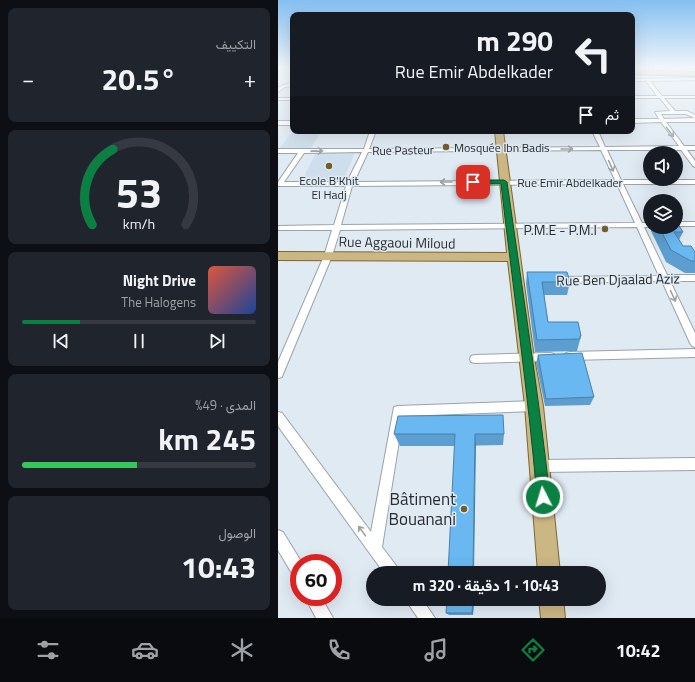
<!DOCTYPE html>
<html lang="ar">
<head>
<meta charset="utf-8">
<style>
	:root { --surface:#171b24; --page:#20242c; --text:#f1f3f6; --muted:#9ea1a6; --line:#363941; --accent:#0b8043 }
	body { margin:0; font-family:"Titillium Web",Vazirmatn,sans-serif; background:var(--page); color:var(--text); direction:rtl; height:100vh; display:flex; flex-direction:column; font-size:15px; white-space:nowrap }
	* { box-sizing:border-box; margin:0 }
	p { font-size:13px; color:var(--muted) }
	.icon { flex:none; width:22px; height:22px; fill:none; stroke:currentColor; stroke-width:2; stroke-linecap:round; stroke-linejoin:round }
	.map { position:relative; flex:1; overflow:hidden; direction:ltr }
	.drawer { display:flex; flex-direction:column; gap:8px; padding:8px; background:#0d0f14; width:278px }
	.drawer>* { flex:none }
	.top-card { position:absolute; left:12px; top:12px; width:345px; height:122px; border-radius:8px; box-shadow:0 4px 16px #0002; direction:rtl; background:#171b24; color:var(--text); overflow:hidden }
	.buttons { position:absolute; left:365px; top:146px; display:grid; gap:8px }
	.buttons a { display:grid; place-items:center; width:40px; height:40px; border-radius:50%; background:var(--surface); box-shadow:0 4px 16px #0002; font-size:20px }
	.speed { position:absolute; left:12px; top:554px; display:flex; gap:8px; font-size:20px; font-weight:700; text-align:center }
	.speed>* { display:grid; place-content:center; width:52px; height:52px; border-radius:50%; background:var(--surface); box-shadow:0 4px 16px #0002; line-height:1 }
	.speed .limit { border:6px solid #d22; background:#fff; color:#111 }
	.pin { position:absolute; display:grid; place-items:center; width:34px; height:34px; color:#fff; margin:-17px; border-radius:8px; box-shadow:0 2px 6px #0006 }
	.me { position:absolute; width:44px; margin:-22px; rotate:355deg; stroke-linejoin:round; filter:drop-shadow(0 0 3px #0008) }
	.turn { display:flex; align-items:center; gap:14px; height:84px; padding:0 16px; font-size:18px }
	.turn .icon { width:52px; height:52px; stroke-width:2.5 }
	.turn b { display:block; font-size:28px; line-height:34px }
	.then { display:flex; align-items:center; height:38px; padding:0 16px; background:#0003; gap:8px; font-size:15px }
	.big { font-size:30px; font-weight:700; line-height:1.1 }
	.drawer .tile { flex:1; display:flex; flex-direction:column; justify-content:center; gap:6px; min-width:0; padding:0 14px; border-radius:8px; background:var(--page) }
	.drawer .dial { align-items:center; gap:0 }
	.dial svg { height:104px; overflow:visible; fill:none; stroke:var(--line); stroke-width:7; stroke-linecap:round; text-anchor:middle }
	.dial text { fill:var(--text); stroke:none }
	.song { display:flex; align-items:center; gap:12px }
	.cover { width:48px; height:48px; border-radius:6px; background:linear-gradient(135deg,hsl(10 70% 55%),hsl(220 70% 35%)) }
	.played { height:4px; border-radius:2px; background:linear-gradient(90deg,var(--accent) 25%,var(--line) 25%) }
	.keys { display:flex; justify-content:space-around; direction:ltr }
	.heat { display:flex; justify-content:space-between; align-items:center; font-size:22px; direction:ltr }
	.charge { height:6px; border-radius:3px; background:linear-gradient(90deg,#34c759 49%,var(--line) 0) }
	.trip { position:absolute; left:88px; top:566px; width:240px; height:40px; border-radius:20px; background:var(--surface); box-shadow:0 4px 16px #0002; font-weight:700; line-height:40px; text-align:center; direction:rtl }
	.tab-bar { display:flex; height:64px; justify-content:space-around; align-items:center; background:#090b0e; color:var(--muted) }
	.tab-bar .icon { width:28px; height:28px }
	.tab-bar .selected { color:var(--accent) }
	.tab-bar b { font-size:18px; color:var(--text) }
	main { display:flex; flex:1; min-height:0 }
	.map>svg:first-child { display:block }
	.built { fill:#cedeec }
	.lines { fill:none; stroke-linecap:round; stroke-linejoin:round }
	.street-casing { stroke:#99a3aa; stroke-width:2 }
	.secondary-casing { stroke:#99a3aa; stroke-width:2 }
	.primary-casing { stroke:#7c6731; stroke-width:2 }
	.street { fill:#fff; fill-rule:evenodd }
	.secondary { fill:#fff; fill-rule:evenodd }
	.primary { fill:#cbb784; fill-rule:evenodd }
	.wall { fill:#5b9ecf }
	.shaded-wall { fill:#4a81a9 }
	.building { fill:#6ab8f1; stroke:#4a81a9 }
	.oneway { stroke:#9ea0a1 }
	.route { fill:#0b8043; stroke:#07532c }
	.poi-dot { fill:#725e2c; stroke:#e0eaf3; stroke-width:1.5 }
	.labels { text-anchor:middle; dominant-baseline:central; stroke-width:3; stroke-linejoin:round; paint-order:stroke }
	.far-poi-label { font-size:12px; fill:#282c2f; stroke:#e0eaf3; text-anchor:start }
	.far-street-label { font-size:12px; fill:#282c2f; stroke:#e0eaf3 }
	.poi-label { font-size:14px; fill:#282c2f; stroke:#e0eaf3; text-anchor:end }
	.street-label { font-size:14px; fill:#282c2f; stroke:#e0eaf3 }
	.near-poi-label { font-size:17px; fill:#282c2f; stroke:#e0eaf3; text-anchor:end }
</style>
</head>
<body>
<main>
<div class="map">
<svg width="417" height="618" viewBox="0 0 417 618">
	<rect width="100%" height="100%" fill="#e0eaf3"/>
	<!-- built -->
	<g class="built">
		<path d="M15 131H44L33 148H2Z"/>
		<path d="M77 152 66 180H24L38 153Z"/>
	</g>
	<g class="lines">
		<!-- street casing -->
		<g class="street-casing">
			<g id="street">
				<path d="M417 78V80L372 81 384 96H417V98H386L397 111H409L417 115V122H388L406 146H417V150H409L417 161V167L415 166 403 150H329L343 180H417V184H345L364 223H372L373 227H366L389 275H417V281H392L417 333V347L414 346 412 343 384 281 280 283 276 280 280 277 381 276 359 227 62 230 54 256 5 374 4 377 0 378V362L46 256 54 230H0V226L56 225 68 186H0V182L20 153H0V149H86L92 131H98L91 149 322 147 314 131H320L327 147 401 146 383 122 354 123V119H381L377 112 392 111 382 98H354V96H379L368 81H354V79ZM383 114H408L417 118 386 119ZM323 150 337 180 76 182 90 152ZM84 152 69 182H6L26 153ZM339 184 357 223 63 225 74 186Z"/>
				<rect x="0" y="98" width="15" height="2"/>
				<rect x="0" y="121" width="15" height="4"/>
				<rect x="398" y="222" width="19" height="4"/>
				<path d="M417 349V357L292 360 288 359 287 356 288 353 292 352Z"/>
				<path d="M272 353 276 354 277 357 276 360 272 361 197 363 193 362 192 359 193 356 197 355Z"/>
				<path d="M256 401 260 402 262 406 260 410 256 411 125 416 104 547 120 568 122 573H106L0 426V412L4 413 93 532 116 407 120 406Z"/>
				<path d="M417 458V470L263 472 259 470 257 466 259 462 263 460Z"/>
				<path d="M0 530 5 532 24 563H21V579L16 577 0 550Z"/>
				<path d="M27 597H43L55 618H38Z"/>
				<path d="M127 599H144L157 618H140Z"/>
			</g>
		</g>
		<!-- secondary casing -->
		<g class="secondary-casing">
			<g id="secondary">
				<path d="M0 68H6L0 71Z"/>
				<path d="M15 82V86L7 87 0 92V87Z"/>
			</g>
		</g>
		<!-- primary casing -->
		<g class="primary-casing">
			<g id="primary">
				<path d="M354 70 417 72V76L354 74Z"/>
				<path d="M217 131H225L256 358 265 406 282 573H260L247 406 230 261 0 260V252L229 253Z"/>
				<path d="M261 599H285L287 618H263Z"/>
			</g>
		</g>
		<!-- street -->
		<use href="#street" class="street"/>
		<!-- secondary -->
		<use href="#secondary" class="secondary"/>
		<!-- primary -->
		<use href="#primary" class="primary"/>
	</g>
	<!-- wall -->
	<g class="wall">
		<path d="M374 227H398L405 232 401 240 405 246 417 252V273H407L388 262 373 231Z"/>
		<path d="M249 272 292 282 289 295H266L270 322 303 336 299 351 257 352 248 284Z"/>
		<path d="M260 355 316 397 312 405 267 406 258 363Z"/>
		<path d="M116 434H226L225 445 176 446H122Z"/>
		<path d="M196 599 195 615H171L168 613Z"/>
	</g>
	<!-- shaded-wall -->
	<g class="shaded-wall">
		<path d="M197 434 198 445 196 573H195Z"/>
		<path d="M195 599H196L195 615 194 613Z"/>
	</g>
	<!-- building -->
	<g class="building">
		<path d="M398 221 405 232H396L405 246H413L417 252V261H413L393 250 381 227H398Z"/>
		<path d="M249 272H289L292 282H264L270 322H300L303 336H302V339L259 340Z"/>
		<path d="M304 353 316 397 268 399 260 355Z"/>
		<path d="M225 415 226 434H197L195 573H170L177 434H116L120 416Z"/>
		<path d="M169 599H195L194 613H168Z"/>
	</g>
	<!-- one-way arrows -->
	<defs><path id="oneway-shaft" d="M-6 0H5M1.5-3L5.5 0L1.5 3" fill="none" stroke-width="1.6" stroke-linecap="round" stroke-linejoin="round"/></defs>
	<g class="oneway">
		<use href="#oneway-shaft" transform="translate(392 132) rotate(53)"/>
		<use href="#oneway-shaft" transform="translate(289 149)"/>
		<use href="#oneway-shaft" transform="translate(39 151) rotate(-1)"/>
		<use href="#oneway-shaft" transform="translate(333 166) rotate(66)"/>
		<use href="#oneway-shaft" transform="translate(168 182) rotate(180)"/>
		<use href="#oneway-shaft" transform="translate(395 296) rotate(65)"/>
		<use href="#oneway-shaft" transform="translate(84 531) rotate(-126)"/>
	</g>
	<!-- sky -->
	<linearGradient id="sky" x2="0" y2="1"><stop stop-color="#85bff1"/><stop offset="0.44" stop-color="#f1f6fa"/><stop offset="1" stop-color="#f1f6fa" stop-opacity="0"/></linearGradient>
	<rect width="417" height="154" fill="url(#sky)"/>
	<!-- route -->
	<path class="route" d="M226 180 229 182C244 287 260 391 272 497L270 501 265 503 260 501 259 497C250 392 235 288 223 184H195L192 182 195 180Z"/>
	<!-- markers -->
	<g class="poi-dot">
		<circle cx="168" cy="147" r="4"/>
		<circle cx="51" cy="166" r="4"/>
		<circle cx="327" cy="229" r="4"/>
		<circle cx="186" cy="509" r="4"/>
	</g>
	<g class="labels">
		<!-- far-poi labels -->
		<g class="far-poi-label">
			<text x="176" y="147">Mosquée Ibn Badis</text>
			<text x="51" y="180" text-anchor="middle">Ecole B'Khit<tspan x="51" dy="14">El Hadj</tspan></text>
		</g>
		<!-- far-street labels -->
		<g class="far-street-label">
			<text transform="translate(125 150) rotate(-1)">Rue Pasteur</text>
			<text x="292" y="182">Rue Emir Abdelkader</text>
		</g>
		<!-- poi labels -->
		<g class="poi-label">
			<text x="319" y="229">P.M.E - P.M.I</text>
		</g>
		<!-- street labels -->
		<g class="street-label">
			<text transform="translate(119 242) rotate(1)">Rue Aggaoui Miloud</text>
			<text transform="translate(340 279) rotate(-1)">Rue Ben Djaalad Aziz</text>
		</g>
		<!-- near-poi labels -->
		<g class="near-poi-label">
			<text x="178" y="499">Bâtiment<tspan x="178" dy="20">Bouanani</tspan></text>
		</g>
	</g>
</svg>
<div class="buttons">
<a><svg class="icon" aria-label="sound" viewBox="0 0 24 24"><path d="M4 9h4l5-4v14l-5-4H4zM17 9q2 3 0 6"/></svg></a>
<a><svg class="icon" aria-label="layers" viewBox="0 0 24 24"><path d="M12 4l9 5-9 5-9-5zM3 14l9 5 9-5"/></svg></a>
</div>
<div class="speed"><div class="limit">60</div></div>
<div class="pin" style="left:195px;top:182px;background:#d93025"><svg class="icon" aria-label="arrive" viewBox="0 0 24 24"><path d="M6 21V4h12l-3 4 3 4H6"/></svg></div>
<svg class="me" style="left:265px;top:497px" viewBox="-20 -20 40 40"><circle r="17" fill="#0b8043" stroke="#fff" stroke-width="3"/><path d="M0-11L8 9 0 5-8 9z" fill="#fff"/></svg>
<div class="trip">10:43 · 1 دقيقة · 320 m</div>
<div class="top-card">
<div class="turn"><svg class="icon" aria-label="left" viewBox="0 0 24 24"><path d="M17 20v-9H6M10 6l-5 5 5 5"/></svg><div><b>290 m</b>Rue Emir Abdelkader</div></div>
<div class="then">ثم<svg class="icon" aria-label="arrive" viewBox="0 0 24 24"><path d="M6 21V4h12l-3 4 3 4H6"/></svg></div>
</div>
</div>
<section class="drawer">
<div class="tile"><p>التكييف</p>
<div class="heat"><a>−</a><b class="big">20.5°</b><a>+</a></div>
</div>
<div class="tile dial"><svg viewBox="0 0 100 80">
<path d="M14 69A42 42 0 1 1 86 69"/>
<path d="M14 69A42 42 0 0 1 30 11" stroke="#0b8043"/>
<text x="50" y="56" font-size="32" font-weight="700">53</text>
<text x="50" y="72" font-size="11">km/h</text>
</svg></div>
<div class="tile">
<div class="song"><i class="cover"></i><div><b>Night Drive</b><p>The Halogens</p></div></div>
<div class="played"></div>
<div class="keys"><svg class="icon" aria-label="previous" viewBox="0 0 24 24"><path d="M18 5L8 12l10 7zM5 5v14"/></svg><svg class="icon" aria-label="pause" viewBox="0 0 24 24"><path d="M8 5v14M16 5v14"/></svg><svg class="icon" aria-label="next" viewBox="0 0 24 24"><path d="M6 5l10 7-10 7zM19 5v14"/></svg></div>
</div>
<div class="tile"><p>المدى · 49%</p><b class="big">245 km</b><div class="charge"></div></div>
<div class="tile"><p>الوصول</p><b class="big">10:43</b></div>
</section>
</main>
<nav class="tab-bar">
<b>10:42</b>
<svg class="icon selected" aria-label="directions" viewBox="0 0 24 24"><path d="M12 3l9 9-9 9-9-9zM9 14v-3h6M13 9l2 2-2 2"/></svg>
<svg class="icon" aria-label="music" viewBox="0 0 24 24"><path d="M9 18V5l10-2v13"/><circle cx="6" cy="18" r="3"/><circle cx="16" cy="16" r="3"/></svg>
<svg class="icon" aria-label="phone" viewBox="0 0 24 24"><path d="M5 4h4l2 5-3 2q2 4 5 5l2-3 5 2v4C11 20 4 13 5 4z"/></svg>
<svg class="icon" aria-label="climate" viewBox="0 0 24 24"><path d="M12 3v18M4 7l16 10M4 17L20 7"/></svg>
<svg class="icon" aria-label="car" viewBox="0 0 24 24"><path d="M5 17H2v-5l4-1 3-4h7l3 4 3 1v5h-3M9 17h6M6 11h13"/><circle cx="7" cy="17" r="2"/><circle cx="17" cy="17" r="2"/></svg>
<svg class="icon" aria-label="filters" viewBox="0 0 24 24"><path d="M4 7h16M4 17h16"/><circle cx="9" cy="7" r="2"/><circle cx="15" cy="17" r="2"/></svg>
</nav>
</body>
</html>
